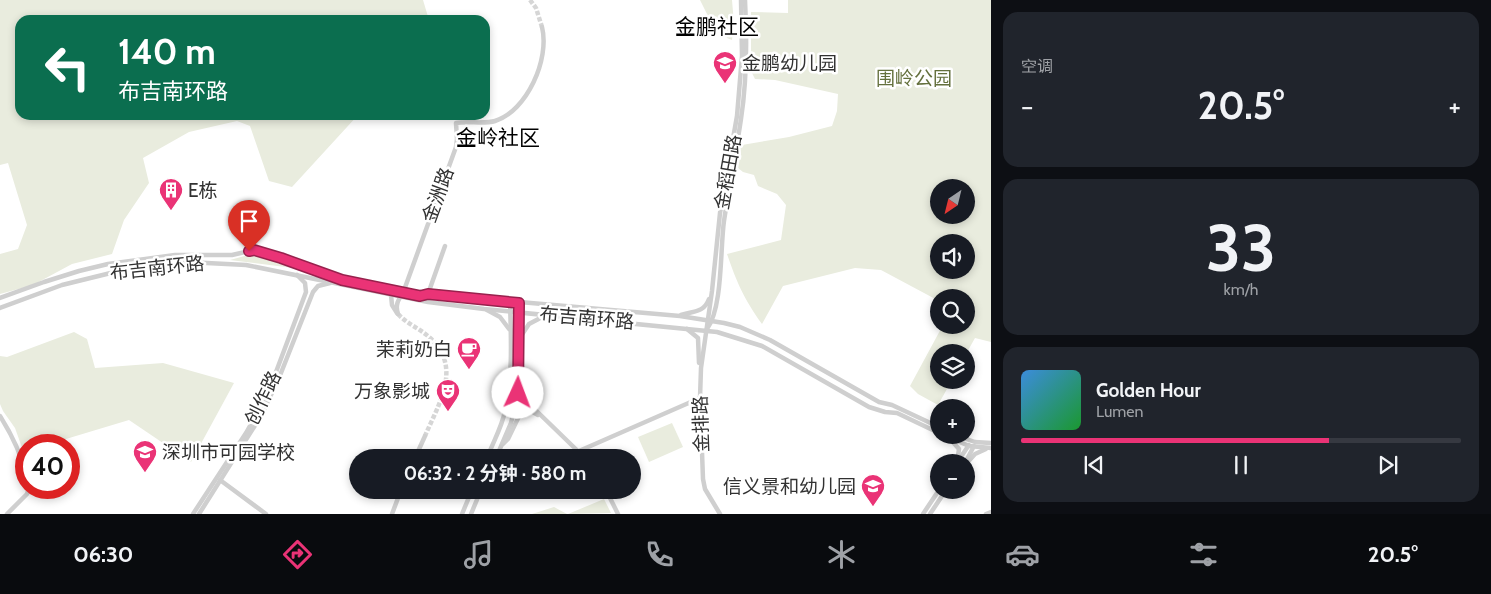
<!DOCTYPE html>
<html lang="zh">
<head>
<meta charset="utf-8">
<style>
	:root { --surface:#171b24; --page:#20242c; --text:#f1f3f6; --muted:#9ea1a6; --line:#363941; --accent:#ea3376 }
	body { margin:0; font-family:Cabin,"Noto Sans SC",sans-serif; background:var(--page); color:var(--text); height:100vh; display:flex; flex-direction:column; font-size:19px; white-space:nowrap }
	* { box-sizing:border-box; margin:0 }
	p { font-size:16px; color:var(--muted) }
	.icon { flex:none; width:28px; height:28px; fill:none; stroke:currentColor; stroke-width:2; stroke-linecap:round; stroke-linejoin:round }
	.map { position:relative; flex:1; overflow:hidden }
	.sheet { display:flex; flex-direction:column; gap:12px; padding:12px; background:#0d0f14; width:500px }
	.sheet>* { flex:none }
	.guide { position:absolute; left:15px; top:15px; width:475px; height:105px; border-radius:15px; box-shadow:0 2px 8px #0003; background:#0b6e4f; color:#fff; overflow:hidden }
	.needle { width:32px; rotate:215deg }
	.buttons { position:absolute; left:930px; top:179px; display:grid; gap:10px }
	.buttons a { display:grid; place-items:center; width:45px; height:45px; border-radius:50%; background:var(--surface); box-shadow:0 2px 8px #0003; font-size:25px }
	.speed { position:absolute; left:15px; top:434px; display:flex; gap:10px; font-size:25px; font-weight:700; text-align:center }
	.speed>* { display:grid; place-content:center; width:65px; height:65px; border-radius:50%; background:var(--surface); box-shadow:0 2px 8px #0003; line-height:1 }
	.speed .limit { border:8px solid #d22; background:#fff; color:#111 }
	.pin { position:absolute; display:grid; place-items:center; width:42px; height:42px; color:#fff; margin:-51px -21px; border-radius:50% 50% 50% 0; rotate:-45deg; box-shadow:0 0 5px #0007 }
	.pin .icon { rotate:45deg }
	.me { position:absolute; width:55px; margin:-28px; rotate:2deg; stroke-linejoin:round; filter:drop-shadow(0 0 4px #0008) }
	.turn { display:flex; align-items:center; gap:18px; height:105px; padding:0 20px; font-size:22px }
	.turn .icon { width:65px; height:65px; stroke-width:2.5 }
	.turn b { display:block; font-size:35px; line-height:42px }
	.big { font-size:38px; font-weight:700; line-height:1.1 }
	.sheet .card { flex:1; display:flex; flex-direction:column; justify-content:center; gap:8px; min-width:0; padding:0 18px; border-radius:15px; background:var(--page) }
	.sheet .dial { align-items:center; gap:0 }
	.dial b { font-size:65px; line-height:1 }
	.song { display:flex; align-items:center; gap:15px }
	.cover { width:60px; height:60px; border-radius:8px; background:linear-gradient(135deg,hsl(210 70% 55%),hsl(130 70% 35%)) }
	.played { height:5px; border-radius:2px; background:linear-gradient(90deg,var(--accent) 70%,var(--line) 70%) }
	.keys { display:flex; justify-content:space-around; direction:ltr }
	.heat { display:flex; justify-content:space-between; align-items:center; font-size:28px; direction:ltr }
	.trip { position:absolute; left:349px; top:449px; width:292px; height:50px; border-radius:25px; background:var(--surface); box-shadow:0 2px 8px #0003; font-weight:700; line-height:50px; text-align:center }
	.tab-bar { display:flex; height:80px; justify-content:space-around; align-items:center; background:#090b0e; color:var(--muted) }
	.tab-bar .icon { width:35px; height:35px }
	.tab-bar .on { color:var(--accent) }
	.tab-bar b { font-size:22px; color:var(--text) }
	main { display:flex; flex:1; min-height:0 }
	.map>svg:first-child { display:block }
	.green { fill:#e9ecde; fill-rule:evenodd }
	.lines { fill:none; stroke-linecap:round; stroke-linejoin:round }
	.minor-tunnel { stroke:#d6d6d6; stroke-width:4.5; stroke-dasharray:4.5 2; stroke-linecap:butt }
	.minor { stroke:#cfcfcf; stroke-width:4.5 }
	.route-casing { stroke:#98214d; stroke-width:12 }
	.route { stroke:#ea3376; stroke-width:9 }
	.labels { text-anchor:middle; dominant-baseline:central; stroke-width:5; stroke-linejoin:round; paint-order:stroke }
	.poi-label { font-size:19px; fill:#323232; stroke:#fff; text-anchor:start }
	.park-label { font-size:19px; fill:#64703d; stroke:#fff }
	.street-label { font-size:19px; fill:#323232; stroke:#fff }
	.quarter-label { font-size:21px; fill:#000; stroke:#fff }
</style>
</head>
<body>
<main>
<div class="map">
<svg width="991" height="514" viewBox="0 0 991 514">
	<rect width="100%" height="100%" fill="#fff"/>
	<!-- green -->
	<g class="green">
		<path d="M0 0H423L429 20H20V115H358L292 187 269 181 250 126 237 121 189 132 143 158 149 183 124 220 112 254 72 264 33 285 0 294V254L18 249 27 225 8 163 0 165Z"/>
		<path d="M700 0H732L734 24 732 40 727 38 719 23 712 24Z"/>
		<path d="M788 0H991V342L975 338 966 354 939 352V380H952L938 405 918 394 910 386 943 325H966V298H939V301L881 270 855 268 783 286 762 324C744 299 737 283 727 254L781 240 786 205 777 194 758 186 754 175 743 172 738 168 737 150 742 145 789 137 832 126 837 111 838 94 775 80 755 79 751 71V12L788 13ZM939 188H966V215H939ZM939 242H966V270H939Z"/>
		<path d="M252 254 301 269 230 260Z"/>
		<path d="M74 332 87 339 95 368 163 363 234 383 191 462 129 420 46 445H26V459L15 428 3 411 0 404V356L7 357Z"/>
		<path d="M672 423 683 447 649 462 638 437Z"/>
		<path d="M604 499 611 513 568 514Z"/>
		<path d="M554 507 567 514H532Z"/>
	</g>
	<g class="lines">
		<!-- minor-tunnel -->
		<g class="minor-tunnel">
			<path d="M530 0 536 8 542 27"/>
			<path d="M398 314C407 324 419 328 429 337 463 367 439 403 425 436"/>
		</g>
		<!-- minor -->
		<g class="minor">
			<path d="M428 294 445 246"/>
			<path d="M391 295 392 305 397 313"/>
			<path d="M0 298 44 282 79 271 108 264 175 255H232L254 250 310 267 342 280 420 296 428 294 680 316 724 323 740 327 770 340 879 402 892 405 939 427"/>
			<path d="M0 308 62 285 131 268 187 262 246 265 428 302 484 309 717 332 762 346 869 407 885 412 897 413 939 433"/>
			<path d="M487 310 500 317 509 329"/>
			<path d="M398 314C395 305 398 300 403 293L456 147 457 139 456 123C466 121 486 124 495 121 527 111 550 59 542 27"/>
			<path d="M681 315C693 311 704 313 709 299"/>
			<path d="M687 329 698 338 699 363"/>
			<path d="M707 329C723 307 720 249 724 221 729 187 736 153 741 119 747 80 747 39 745 0"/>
			<path d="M519 339 529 324 546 315"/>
			<path d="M518 393 585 458"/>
			<path d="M0 416C12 435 21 453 26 475"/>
			<path d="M944 435 969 446 991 448"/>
			<path d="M955 435 975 442 991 443"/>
			<path d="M951 440 959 449 957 462"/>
			<path d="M503 444 508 439 522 410H529L538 415"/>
			<path d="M579 451 700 398"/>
			<path d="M415 458 425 436"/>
			<path d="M487 458C493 442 502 427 505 411 513 377 511 336 510 302"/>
			<path d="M496 458 511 423 518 393 519 303"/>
			<path d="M958 461 969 445"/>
			<path d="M966 461 974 446"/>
			<path d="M966 464 975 454 986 449"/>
			<path d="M220 480 266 514"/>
			<path d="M606 490 618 514"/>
			<path d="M7 514 27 494 29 488"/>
			<path d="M193 514 246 433 267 396 306 292 305 283 297 275"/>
			<path d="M199 514 261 416 279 378 313 292 318 286 330 283"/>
			<path d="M392 514 401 490"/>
			<path d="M462 514 472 490"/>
			<path d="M471 514 481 490"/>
			<path d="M720 514 705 489 703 479 700 398 701 368 712 291 720 213 737 116 742 56 741 0"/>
			<path d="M923 514 939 490"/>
			<path d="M930 514 946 490"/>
			<path d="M986 514 991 512"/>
		</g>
	</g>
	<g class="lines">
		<!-- route casing -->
		<g class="route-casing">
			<path id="route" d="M249 251 254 250 281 258 342 280 420 296 428 294 519 303 518 393"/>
		</g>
		<!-- route -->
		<use href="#route" class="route"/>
	</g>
	<!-- icons -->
	<defs>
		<g id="school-pin" transform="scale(1.25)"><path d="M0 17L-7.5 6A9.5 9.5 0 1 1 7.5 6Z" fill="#ea3376" stroke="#fff"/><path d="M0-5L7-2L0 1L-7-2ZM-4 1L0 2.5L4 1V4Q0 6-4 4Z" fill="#fff"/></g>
		<g id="building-pin" transform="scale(1.25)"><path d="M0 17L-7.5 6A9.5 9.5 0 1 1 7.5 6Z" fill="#ea3376" stroke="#fff"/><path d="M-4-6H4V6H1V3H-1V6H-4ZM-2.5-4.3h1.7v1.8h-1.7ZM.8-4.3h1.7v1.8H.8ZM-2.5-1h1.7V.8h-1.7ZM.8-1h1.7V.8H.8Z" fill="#fff"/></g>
		<g id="cafe-pin" transform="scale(1.25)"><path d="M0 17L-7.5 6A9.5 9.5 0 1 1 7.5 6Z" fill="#ea3376" stroke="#fff"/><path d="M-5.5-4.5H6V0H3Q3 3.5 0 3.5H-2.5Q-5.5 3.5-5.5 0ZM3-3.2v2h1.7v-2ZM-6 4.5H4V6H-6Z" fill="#fff"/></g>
		<g id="theatre-pin" transform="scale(1.25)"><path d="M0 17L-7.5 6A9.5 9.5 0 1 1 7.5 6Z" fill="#ea3376" stroke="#fff"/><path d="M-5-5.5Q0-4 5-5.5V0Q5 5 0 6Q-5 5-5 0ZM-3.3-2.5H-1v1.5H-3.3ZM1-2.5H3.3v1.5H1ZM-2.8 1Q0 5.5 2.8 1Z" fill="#fff"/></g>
	</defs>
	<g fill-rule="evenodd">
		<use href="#school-pin" x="725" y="63"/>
		<use href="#building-pin" x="171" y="190"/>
		<use href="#cafe-pin" x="469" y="349"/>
		<use href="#theatre-pin" x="448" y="391"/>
		<use href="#school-pin" x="145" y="452"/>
		<use href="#school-pin" x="873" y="486"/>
	</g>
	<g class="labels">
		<!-- poi labels -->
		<g class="poi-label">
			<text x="742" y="63">金鹏幼儿园</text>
			<text x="188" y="190">E栋</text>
			<text x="452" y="349" text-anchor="end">茉莉奶白</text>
			<text x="430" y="391" text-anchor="end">万象影城</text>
			<text x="162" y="452">深圳市可园学校</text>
			<text x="856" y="486" text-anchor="end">信义景和幼儿园</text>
		</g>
		<!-- park labels -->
		<g class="park-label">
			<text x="914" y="78">围岭公园</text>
		</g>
		<!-- street labels -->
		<g class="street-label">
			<text transform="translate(728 172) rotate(-80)">金稻田路</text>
			<text transform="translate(438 195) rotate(-70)">金洲路</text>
			<text transform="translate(157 268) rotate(-6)">布吉南环路</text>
			<text transform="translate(587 318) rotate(5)">布吉南环路</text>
			<text transform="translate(263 398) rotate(-64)">创作路</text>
			<text transform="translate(701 424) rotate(-92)">金排路</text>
		</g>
		<!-- quarter labels -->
		<g class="quarter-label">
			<text x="717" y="26">金鹏社区</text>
			<text x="498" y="137">金岭社区</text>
		</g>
	</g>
</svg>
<div class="buttons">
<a><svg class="needle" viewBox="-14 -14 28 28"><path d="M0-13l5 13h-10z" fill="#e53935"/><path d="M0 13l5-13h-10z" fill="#9ea1a6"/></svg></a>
<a><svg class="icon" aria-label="sound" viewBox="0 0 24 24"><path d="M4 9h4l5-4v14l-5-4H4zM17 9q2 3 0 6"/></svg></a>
<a><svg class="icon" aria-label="search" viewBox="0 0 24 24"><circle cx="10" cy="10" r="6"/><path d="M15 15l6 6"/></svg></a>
<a><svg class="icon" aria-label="layers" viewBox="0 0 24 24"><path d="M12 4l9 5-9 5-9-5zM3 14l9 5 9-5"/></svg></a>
<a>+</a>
<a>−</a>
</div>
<div class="speed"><div class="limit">40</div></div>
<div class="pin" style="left:249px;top:251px;background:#d93025"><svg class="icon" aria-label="arrive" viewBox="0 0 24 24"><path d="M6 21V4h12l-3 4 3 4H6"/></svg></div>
<svg class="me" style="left:518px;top:393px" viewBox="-20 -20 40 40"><circle r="19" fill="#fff"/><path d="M0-13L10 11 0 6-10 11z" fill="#ea3376"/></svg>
<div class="trip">06:32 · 2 分钟 · 580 m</div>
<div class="guide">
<div class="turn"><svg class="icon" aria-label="left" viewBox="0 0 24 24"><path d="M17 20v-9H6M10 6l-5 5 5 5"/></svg><div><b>140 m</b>布吉南环路</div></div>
</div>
</div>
<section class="sheet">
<div class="card"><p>空调</p>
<div class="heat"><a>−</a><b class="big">20.5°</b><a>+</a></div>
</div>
<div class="card dial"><b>33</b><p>km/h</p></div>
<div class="card">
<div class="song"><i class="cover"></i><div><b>Golden Hour</b><p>Lumen</p></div></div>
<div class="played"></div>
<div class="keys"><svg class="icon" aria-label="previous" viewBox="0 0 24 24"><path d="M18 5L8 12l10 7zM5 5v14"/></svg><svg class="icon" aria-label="pause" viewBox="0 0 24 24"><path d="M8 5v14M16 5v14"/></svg><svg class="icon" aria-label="next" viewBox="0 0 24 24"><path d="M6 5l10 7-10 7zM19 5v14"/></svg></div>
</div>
</section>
</main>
<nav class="tab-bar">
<b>06:30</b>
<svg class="icon on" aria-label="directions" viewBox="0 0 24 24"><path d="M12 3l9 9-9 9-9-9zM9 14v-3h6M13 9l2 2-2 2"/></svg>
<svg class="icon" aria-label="music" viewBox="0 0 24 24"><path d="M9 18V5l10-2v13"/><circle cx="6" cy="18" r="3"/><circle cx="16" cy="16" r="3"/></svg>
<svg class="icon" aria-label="phone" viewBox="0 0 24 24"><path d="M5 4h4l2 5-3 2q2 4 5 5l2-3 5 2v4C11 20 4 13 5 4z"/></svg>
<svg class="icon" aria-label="climate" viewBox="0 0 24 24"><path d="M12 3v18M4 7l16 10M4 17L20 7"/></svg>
<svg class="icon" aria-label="car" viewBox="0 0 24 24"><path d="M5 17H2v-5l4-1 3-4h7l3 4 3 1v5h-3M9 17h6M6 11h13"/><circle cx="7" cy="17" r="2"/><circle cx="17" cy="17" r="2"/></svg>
<svg class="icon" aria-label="filters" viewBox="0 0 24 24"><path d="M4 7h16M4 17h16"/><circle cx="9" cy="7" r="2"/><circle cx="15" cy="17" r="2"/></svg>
<b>20.5°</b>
</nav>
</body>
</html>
